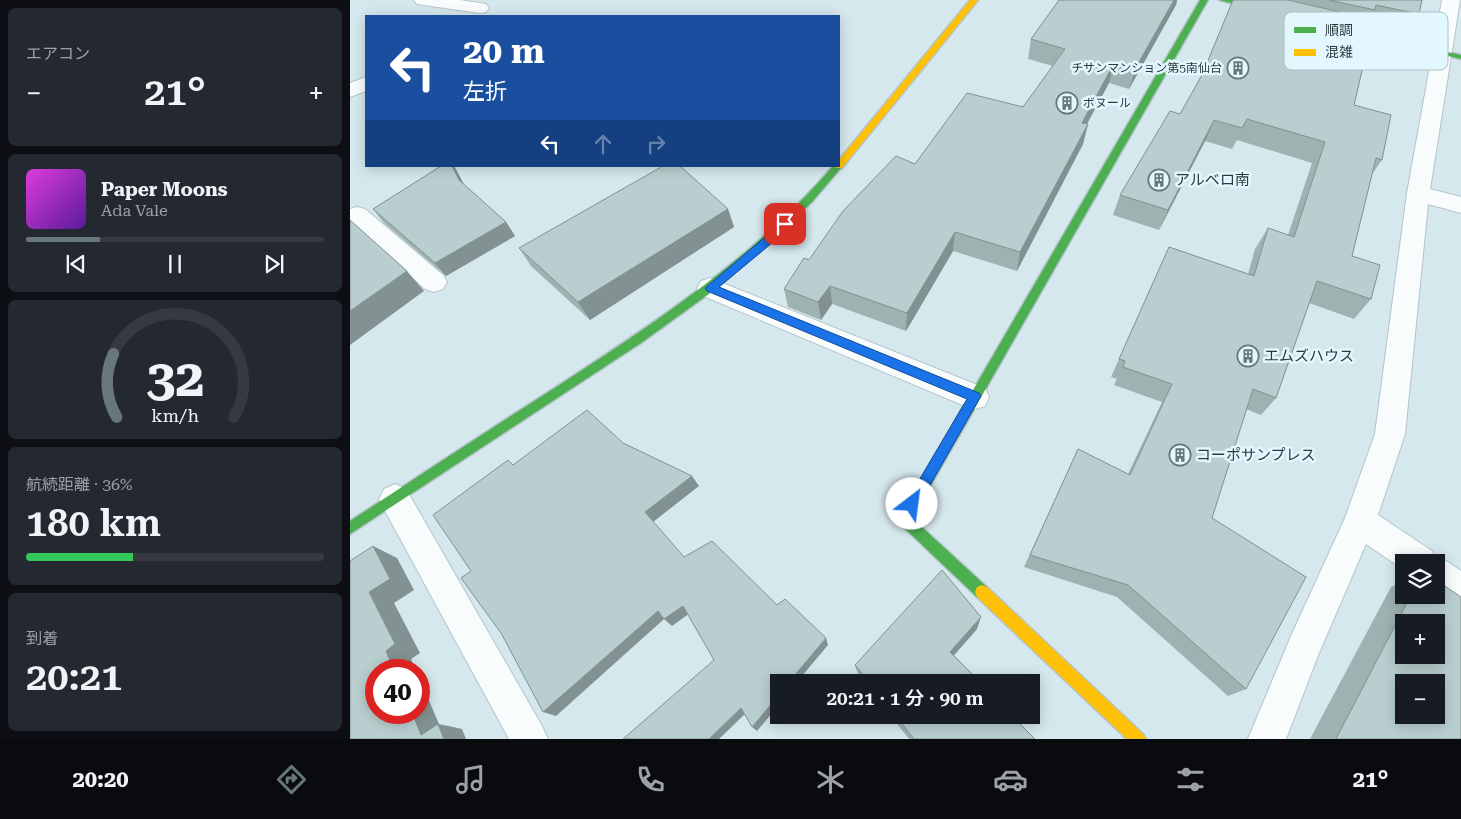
<!DOCTYPE html>
<html lang="ja">
<head>
<meta charset="utf-8">
<style>
	:root { --surface:#171b24; --page:#242831; --text:#f1f3f6; --muted:#9ea1a6; --line:#363941; --accent:#67777b }
	body { margin:0; font-family:"Roboto Serif","Noto Sans JP",serif; background:var(--page); color:var(--text); height:100vh; display:flex; flex-direction:column; font-size:19px; white-space:nowrap }
	* { box-sizing:border-box; margin:0 }
	p { font-size:16px; color:var(--muted) }
	.icon { flex:none; width:28px; height:28px; fill:none; stroke:currentColor; stroke-width:2; stroke-linecap:round; stroke-linejoin:round }
	.map { position:relative; flex:1; overflow:hidden }
	.side { display:flex; flex-direction:column; gap:8px; padding:8px; background:#0d0f14; width:350px }
	.side>* { flex:none }
	.hud { position:absolute; left:15px; top:15px; width:475px; height:152px; border-radius:0px; box-shadow:0 2px 12px #0003; background:#1a4fa0; color:#fff; overflow:hidden }
	.fabs { position:absolute; left:1045px; top:554px; display:grid; gap:10px }
	.fabs a { display:grid; place-items:center; width:50px; height:50px; border-radius:0px; background:var(--surface); box-shadow:0 2px 12px #0003; font-size:25px }
	.speed { position:absolute; left:15px; top:659px; display:flex; gap:10px; font-size:25px; font-weight:700; text-align:center }
	.speed>* { display:grid; place-content:center; width:65px; height:65px; border-radius:50%; background:var(--surface); box-shadow:0 2px 12px #0003; line-height:1 }
	.speed .limit { border:8px solid #d22; background:#fff; color:#111 }
	.pin { position:absolute; display:grid; place-items:center; width:42px; height:42px; color:#fff; margin:-21px; border-radius:10px; box-shadow:0 2px 8px #0006 }
	.me { position:absolute; width:55px; margin:-28px; rotate:30deg; stroke-linejoin:round; filter:drop-shadow(0 0 4px #0008) }
	.turn { display:flex; align-items:center; gap:18px; height:105px; padding:0 15px; font-size:22px }
	.turn .icon { width:65px; height:65px; stroke-width:2.5 }
	.turn b { display:block; font-size:35px; line-height:42px }
	.lanes { display:flex; align-items:center; height:48px; padding:0 15px; background:#0003; justify-content:center; gap:25px; direction:ltr }
	.lanes .off { opacity:.35 }
	.big { font-size:38px; font-weight:600; line-height:1.1 }
	.side .card { flex:1; display:flex; flex-direction:column; justify-content:center; gap:8px; min-width:0; padding:0 18px; border-radius:8px; background:var(--page) }
	.side .dial { align-items:center; gap:0 }
	.dial svg { height:130px; overflow:visible; fill:none; stroke:var(--line); stroke-width:7; stroke-linecap:round; text-anchor:middle }
	.dial text { fill:var(--text); stroke:none }
	.song { display:flex; align-items:center; gap:15px }
	.cover { width:60px; height:60px; border-radius:8px; background:linear-gradient(135deg,hsl(300 70% 55%),hsl(270 70% 35%)) }
	.played { height:5px; border-radius:2px; background:linear-gradient(90deg,var(--accent) 25%,var(--line) 25%) }
	.keys { display:flex; justify-content:space-around; direction:ltr }
	.heat { display:flex; justify-content:space-between; align-items:center; font-size:28px; direction:ltr }
	.charge { height:8px; border-radius:4px; background:linear-gradient(90deg,#34c759 36%,var(--line) 0) }
	.trip { position:absolute; left:420px; top:674px; width:270px; height:50px; border-radius:0px; background:var(--surface); box-shadow:0 2px 12px #0003; font-weight:600; line-height:50px; text-align:center }
	.tab-bar { display:flex; height:80px; justify-content:space-around; align-items:center; background:#090b0e; color:var(--muted) }
	.tab-bar .icon { width:35px; height:35px }
	.tab-bar .selected { color:var(--accent) }
	.tab-bar b { font-size:22px; color:var(--text) }
	main { display:flex; flex:1; min-height:0 }
	.map>svg:first-child { display:block }
	.lines { fill:none; stroke-linecap:round; stroke-linejoin:round }
	.street-casing { stroke:#b5c5c9; stroke-width:2 }
	.fast-casing { stroke:#b5c5c9; stroke-width:3 }
	.slow-casing { stroke:#b5c5c9; stroke-width:3 }
	.street { fill:#f9fcfc; fill-rule:evenodd }
	.fast { fill:#4caf50; fill-rule:evenodd }
	.slow { fill:#ffc107; fill-rule:evenodd }
	.wall { fill:#9fb2b2 }
	.shaded-wall { fill:#829191 }
	.building { fill:#b9cfcf; stroke:#829191; fill-rule:evenodd }
	.route { fill:#1a73e8; stroke:#114b97 }
	.labels { text-anchor:middle; dominant-baseline:central; stroke-width:5; stroke-linejoin:round; paint-order:stroke }
	.far-poi-label { font-size:12px; fill:#2c3a3e; stroke:#e3f8fe; text-anchor:end }
	.poi-label { font-size:15px; fill:#2c3a3e; stroke:#e3f8fe; text-anchor:start }
	.key { fill:#e3f8fe; stroke:#acbfc4; stroke-width:1 }
	.key-label { font-size:14px; fill:#2c3a3e }
</style>
</head>
<body>
<main>
<section class="side">
<div class="card"><p>エアコン</p>
<div class="heat"><a>−</a><b class="big">21°</b><a>+</a></div>
</div>
<div class="card">
<div class="song"><i class="cover"></i><div><b>Paper Moons</b><p>Ada Vale</p></div></div>
<div class="played"></div>
<div class="keys"><svg class="icon" aria-label="previous" viewBox="0 0 24 24"><path d="M18 5L8 12l10 7zM5 5v14"/></svg><svg class="icon" aria-label="pause" viewBox="0 0 24 24"><path d="M8 5v14M16 5v14"/></svg><svg class="icon" aria-label="next" viewBox="0 0 24 24"><path d="M6 5l10 7-10 7zM19 5v14"/></svg></div>
</div>
<div class="card dial"><svg viewBox="0 0 100 80">
<path d="M14 69A42 42 0 1 1 86 69"/>
<path d="M14 69A42 42 0 0 1 12 30" stroke="#67777b"/>
<text x="50" y="56" font-size="32" font-weight="700">32</text>
<text x="50" y="72" font-size="11">km/h</text>
</svg></div>
<div class="card"><p>航続距離 · 36%</p><b class="big">180 km</b><div class="charge"></div></div>
<div class="card"><p>到着</p><b class="big">20:21</b></div>
</section>
<div class="map">
<svg width="1111" height="739" viewBox="0 0 1111 739">
	<rect width="100%" height="100%" fill="#d5e8ed"/>
	<g class="lines">
		<!-- street casing -->
		<g class="street-casing">
			<g id="street">
				<path d="M64 0H110L136 4 139 8 136 12 130 13 73 5 67 4Z"/>
				<path d="M1092 0H1110L1080 189 1111 197V213L1078 204 1055 434 1028 515 1082 551 1085 558 1098 562 1111 571V608L1086 594V562H1054V570L1016 544 969 653 936 739H898L941 636 995 518 1025 434 1057 193Z"/>
				<path d="M16 77V91L0 97V83Z"/>
				<path d="M7 207 15 209 93 275 97 282 93 289 84 292 75 289 4 225 0 226V209Z"/>
				<path d="M360 278 635 388 639 397 635 406 625 409 615 406 351 295 347 288 351 281Z"/>
				<path d="M45 484 56 489 192 726 198 739H159L34 509 29 499 34 489Z"/>
			</g>
		</g>
		<!-- fast casing -->
		<g class="fast-casing">
			<g id="fast">
				<path d="M850 0H858L562 518 637 587 639 592 637 597 632 599 627 597 549 523 548 519Z"/>
				<path d="M869 0H882L924 11 920 13Z"/>
				<path d="M980 25 1111 55V59L980 29Z"/>
				<path d="M489 163 492 166 491 168 462 202 430 233 363 291 291 343 0 534V521C69 476 137 431 206 387 306 322 405 257 483 166H489Z"/>
			</g>
		</g>
		<!-- slow casing -->
		<g class="slow-casing">
			<g id="slow">
				<path d="M620 0H628L492 168H486L485 166H489V160Z"/>
				<path d="M632 585 637 587 793 734 796 739H777L627 597 625 592 627 587Z"/>
			</g>
		</g>
		<!-- street -->
		<use href="#street" class="street"/>
		<!-- fast -->
		<use href="#fast" class="fast"/>
		<!-- slow -->
		<use href="#slow" class="slow"/>
	</g>
	<!-- wall -->
	<g class="wall">
		<path d="M709 0H827L826 5 779 89 759 83 737 124H738L733 144 667 271 603 251 556 331 482 304 471 320 438 307 434 289 459 260 565 164 673 107 703 66 678 59 681 39Z"/>
		<path d="M883 0H1072L1069 14 1059 30 1024 22 1004 105 1032 160 1022 174 1002 256 1021 299 1004 319 959 303 926 398 911 415 896 409 862 518 896 689 878 696 767 597 674 567 728 449 778 474 812 402 764 385 767 379 761 377 819 247 898 274 905 249 918 228 938 235 962 163 887 140 882 149 855 141 809 230 763 215 770 195 830 114 852 75Z"/>
		<path d="M91 166H104L109 175 114 185 156 222 165 236 96 276 34 223 23 209Z"/>
		<path d="M378 209 384 227 240 320 181 266 169 248Z"/>
		<path d="M1054 581V595H1086L1111 739H960L1041 587Z"/>
		<path d="M627 629 604 655 630 682H515L508 674 505 665Z"/>
		<path d="M540 715H661L685 739H559Z"/>
	</g>
	<!-- shaded-wall -->
	<g class="shaded-wall">
		<path d="M824 0H827L826 5 779 89 785 69Z"/>
		<path d="M764 63 759 83 727 142 732 123Z"/>
		<path d="M864 120 855 141 809 230 818 210Z"/>
		<path d="M738 124 733 144 667 271 670 252Z"/>
		<path d="M102 166H104L109 175 119 194 109 180Z"/>
		<path d="M378 209 384 227 240 320 228 302Z"/>
		<path d="M156 222 165 236 96 276 85 263Z"/>
		<path d="M605 232 603 251 556 331 557 313Z"/>
		<path d="M57 271 74 291 0 345V311Z"/>
		<path d="M480 286 482 304 471 320 468 302Z"/>
		<path d="M342 476 349 486 303 522 295 512Z"/>
		<path d="M23 546 47 558 64 590 44 603 70 653 61 659 66 670H44L36 651 19 592Z"/>
		<path d="M333 606 340 613 322 626 314 619 206 716 193 712 308 611Z"/>
		<path d="M631 617 627 629 598 662 600 652Z"/>
		<path d="M476 638 478 645 447 682H439Z"/>
		<path d="M69 677 89 724 112 729 116 739H92L71 735 62 712H69Z"/>
		<path d="M429 695V705L407 731 402 727Z"/>
		<path d="M391 708 397 712 369 739H359Z"/>
	</g>
	<!-- building -->
	<g class="building">
		<path d="M709 0H824L785 69 764 63 732 123 738 124 670 252 605 232 557 313 480 286 468 302 434 289 454 258 459 260 493 211 546 156 565 164 617 93 673 107 715 49 681 39Z"/>
		<path d="M883 0H938L1024 20 1004 105 1041 115 1032 160 1026 158 1002 256 1030 265 1021 299 967 281 926 398 903 389 862 518 956 577 896 689 778 585 680 555 728 449 780 475 822 384 773 367 775 361 769 359 819 247 904 276 918 228 944 237 975 142 897 119 892 128 864 120 818 210 770 195 820 111 830 114 852 75Z"/>
		<path d="M979 0H1072L1069 14 1026 5 1025 10Z"/>
		<path d="M91 166H102L109 180 156 222 85 263 23 209Z"/>
		<path d="M313 166H330L378 209 228 302 169 248Z"/>
		<path d="M0 220 57 271 0 311Z"/>
		<path d="M237 410 273 443 342 476 295 512 334 557 362 541 427 605 435 599 476 638 439 682H429V695L402 727 391 708 359 739H273L364 660 333 606 314 619 308 611 193 712 151 633 111 578 121 571 83 515 158 460 163 465Z"/>
		<path d="M23 546 40 579 19 592 45 644 36 651 44 670H26V712H62L71 735 88 724 94 739H0V561Z"/>
		<path d="M592 570 631 617 600 652 630 682H519L505 665Z"/>
		<path d="M1086 580 1111 597V739H986L1061 595H1086ZM1054 622H1086V655H1054ZM1054 682H1086V715H1054Z"/>
		<path d="M545 715H661L685 739H564Z"/>
	</g>
	<!-- route -->
	<path class="route" d="M435 220 440 224 428 238 369 287 629 393 631 396 567 508 562 510 558 508 556 504 558 499 617 399 357 291 355 288Z"/>
	<!-- icons -->
	<defs>
		<g id="building-ring" transform="scale(1.125)"><circle r="9.5" fill="#e3f8fe" stroke="#67777b" stroke-width="1.5"/><path d="M-4-6H4V6H1V3H-1V6H-4ZM-2.5-4.3h1.7v1.8h-1.7ZM.8-4.3h1.7v1.8H.8ZM-2.5-1h1.7V.8h-1.7ZM.8-1h1.7V.8H.8Z" fill="#67777b"/></g>
	</defs>
	<g fill-rule="evenodd">
		<use href="#building-ring" x="888" y="68"/>
		<use href="#building-ring" x="717" y="103"/>
		<use href="#building-ring" x="809" y="180"/>
		<use href="#building-ring" x="898" y="356"/>
		<use href="#building-ring" x="830" y="455"/>
	</g>
	<g class="labels">
		<!-- far-poi labels -->
		<g class="far-poi-label">
			<text x="872" y="68">チサンマンション第5南仙台</text>
			<text x="733" y="103" text-anchor="start">ボヌール</text>
		</g>
		<!-- poi labels -->
		<g class="poi-label">
			<text x="825" y="180">アルベロ南</text>
			<text x="914" y="356">エムズハウス</text>
			<text x="846" y="455">コーポサンプレス</text>
		</g>
	</g>
	<!-- legend -->
	<rect x="934" y="12" width="164" height="58" rx="8" class="key"/>
	<rect x="944" y="27" width="22" height="6" fill="#4caf50"/>
	<rect x="944" y="49" width="22" height="7" fill="#ffc107"/>
	<g class="key-label">
		<text x="975" y="35">順調</text>
		<text x="975" y="57">混雑</text>
	</g>
</svg>
<div class="fabs">
<a><svg class="icon" aria-label="layers" viewBox="0 0 24 24"><path d="M12 4l9 5-9 5-9-5zM3 14l9 5 9-5"/></svg></a>
<a>+</a>
<a>−</a>
</div>
<div class="speed"><div class="limit">40</div></div>
<div class="pin" style="left:435px;top:224px;background:#d93025"><svg class="icon" aria-label="arrive" viewBox="0 0 24 24"><path d="M6 21V4h12l-3 4 3 4H6"/></svg></div>
<svg class="me" style="left:562px;top:504px" viewBox="-20 -20 40 40"><circle r="19" fill="#fff"/><path d="M0-13L10 11 0 6-10 11z" fill="#1a73e8"/></svg>
<div class="trip">20:21 · 1 分 · 90 m</div>
<div class="hud">
<div class="turn"><svg class="icon" aria-label="left" viewBox="0 0 24 24"><path d="M17 20v-9H6M10 6l-5 5 5 5"/></svg><div><b>20 m</b>左折</div></div>
<div class="lanes"><svg class="icon" aria-label="left" viewBox="0 0 24 24"><path d="M17 20v-9H6M10 6l-5 5 5 5"/></svg><svg class="icon off" aria-label="ahead" viewBox="0 0 24 24"><path d="M12 20V5M6 11l6-6 6 6"/></svg><svg class="icon off" aria-label="right" viewBox="0 0 24 24"><path d="M7 20v-9h11M14 6l5 5-5 5"/></svg></div>
</div>
</div>
</main>
<nav class="tab-bar">
<b>20:20</b>
<svg class="icon selected" aria-label="directions" viewBox="0 0 24 24"><path d="M12 3l9 9-9 9-9-9zM9 14v-3h6M13 9l2 2-2 2"/></svg>
<svg class="icon" aria-label="music" viewBox="0 0 24 24"><path d="M9 18V5l10-2v13"/><circle cx="6" cy="18" r="3"/><circle cx="16" cy="16" r="3"/></svg>
<svg class="icon" aria-label="phone" viewBox="0 0 24 24"><path d="M5 4h4l2 5-3 2q2 4 5 5l2-3 5 2v4C11 20 4 13 5 4z"/></svg>
<svg class="icon" aria-label="climate" viewBox="0 0 24 24"><path d="M12 3v18M4 7l16 10M4 17L20 7"/></svg>
<svg class="icon" aria-label="car" viewBox="0 0 24 24"><path d="M5 17H2v-5l4-1 3-4h7l3 4 3 1v5h-3M9 17h6M6 11h13"/><circle cx="7" cy="17" r="2"/><circle cx="17" cy="17" r="2"/></svg>
<svg class="icon" aria-label="filters" viewBox="0 0 24 24"><path d="M4 7h16M4 17h16"/><circle cx="9" cy="7" r="2"/><circle cx="15" cy="17" r="2"/></svg>
<b>21°</b>
</nav>
</body>
</html>
